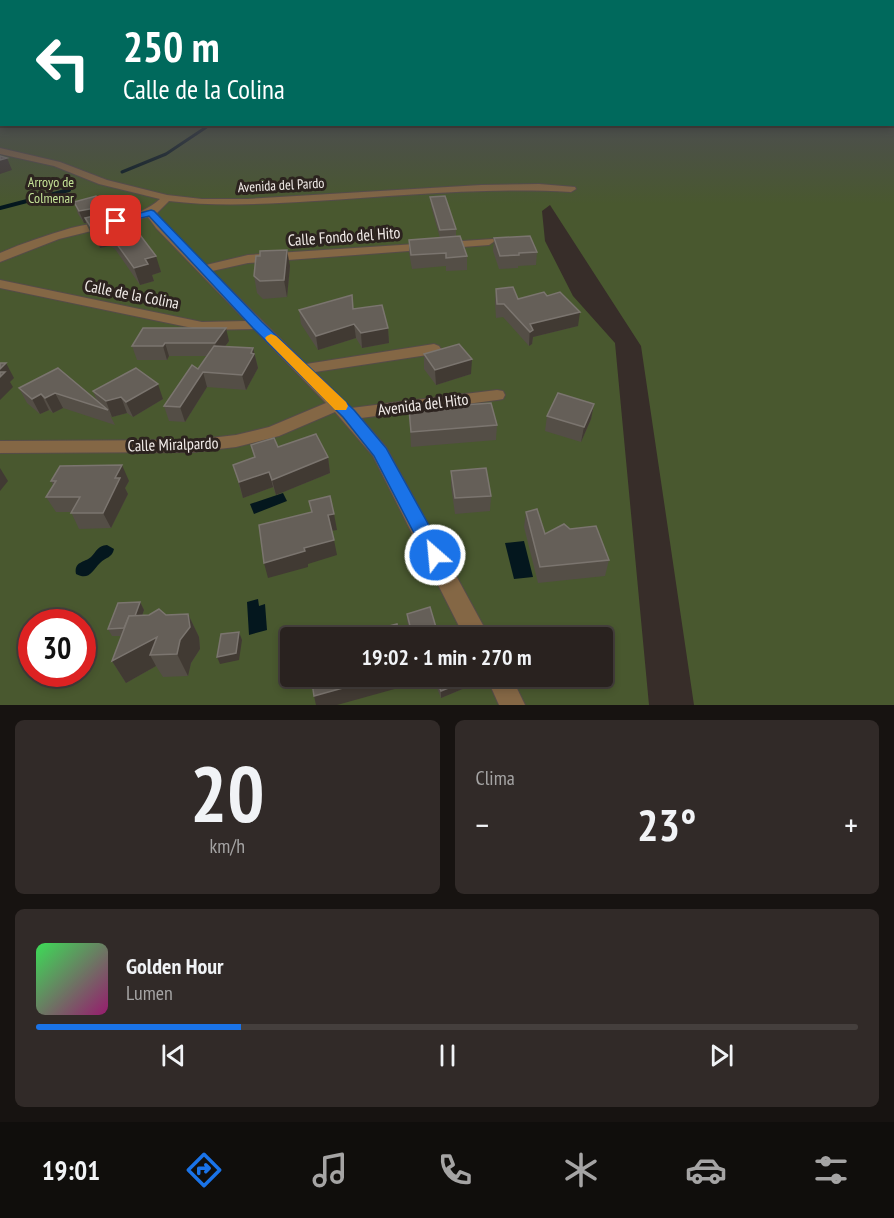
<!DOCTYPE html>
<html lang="es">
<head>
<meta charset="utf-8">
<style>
	:root { --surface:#29221f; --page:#312a28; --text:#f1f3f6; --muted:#a5a4a4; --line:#453f3d; --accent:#1a73e8 }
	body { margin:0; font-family:"PT Sans Narrow",sans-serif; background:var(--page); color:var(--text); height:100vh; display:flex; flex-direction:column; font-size:22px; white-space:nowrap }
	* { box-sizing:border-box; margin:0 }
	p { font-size:20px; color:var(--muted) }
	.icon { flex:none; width:33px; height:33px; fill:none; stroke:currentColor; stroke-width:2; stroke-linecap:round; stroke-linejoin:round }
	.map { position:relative; height:705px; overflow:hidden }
	.drawer { display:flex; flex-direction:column; gap:15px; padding:15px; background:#171311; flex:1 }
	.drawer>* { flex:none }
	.hud { position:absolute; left:0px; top:0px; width:894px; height:126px; box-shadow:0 3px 9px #0003,0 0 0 2px var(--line); background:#00695c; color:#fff; overflow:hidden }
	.speed { position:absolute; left:18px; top:609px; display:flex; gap:12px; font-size:30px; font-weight:700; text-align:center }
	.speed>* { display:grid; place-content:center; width:78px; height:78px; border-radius:50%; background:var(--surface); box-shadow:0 3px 9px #0003,0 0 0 2px var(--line); line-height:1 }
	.speed .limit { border:9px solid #d22; background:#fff; color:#111 }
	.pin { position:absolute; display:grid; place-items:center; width:51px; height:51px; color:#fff; margin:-26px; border-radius:12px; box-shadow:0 3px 9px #0006 }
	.me { position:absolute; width:66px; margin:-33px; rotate:333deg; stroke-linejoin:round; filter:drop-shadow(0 0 4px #0008) }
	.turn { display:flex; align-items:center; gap:21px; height:126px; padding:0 24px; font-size:27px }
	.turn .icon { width:78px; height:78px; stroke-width:2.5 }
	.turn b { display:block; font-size:42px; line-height:51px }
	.big { font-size:45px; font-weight:800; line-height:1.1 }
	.drawer .card { flex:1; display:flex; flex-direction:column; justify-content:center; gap:9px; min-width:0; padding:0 21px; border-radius:9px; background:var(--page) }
	.drawer .dial { align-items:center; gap:0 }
	.dial b { font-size:78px; line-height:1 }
	.song { display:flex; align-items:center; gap:18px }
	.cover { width:72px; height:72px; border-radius:9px; background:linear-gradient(135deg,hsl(130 70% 55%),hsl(320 70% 35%)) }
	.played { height:6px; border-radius:3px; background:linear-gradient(90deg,var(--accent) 25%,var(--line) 25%) }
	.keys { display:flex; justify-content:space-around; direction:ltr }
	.heat { display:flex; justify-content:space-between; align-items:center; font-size:33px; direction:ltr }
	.drawer .tiles { flex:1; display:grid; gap:15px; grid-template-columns:1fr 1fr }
	.card:last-child { grid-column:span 2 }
	.trip { position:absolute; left:280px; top:627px; width:333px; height:60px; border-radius:6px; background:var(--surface); box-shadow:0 3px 9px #0003,0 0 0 2px var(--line); font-weight:800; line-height:60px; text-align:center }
	.tab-bar { display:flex; height:96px; justify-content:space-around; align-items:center; background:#100e0c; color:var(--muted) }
	.tab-bar .icon { width:42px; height:42px }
	.tab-bar .active { color:var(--accent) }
	.tab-bar b { font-size:27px; color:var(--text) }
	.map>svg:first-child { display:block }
	.green { fill:#49582f; fill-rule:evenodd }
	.water { fill:#04171e }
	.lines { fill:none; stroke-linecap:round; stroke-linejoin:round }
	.stream-far1 { stroke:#04171e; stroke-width:3 }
	.stream { stroke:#04171e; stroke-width:4 }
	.minor-casing { stroke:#554c48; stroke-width:2 }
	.minor { fill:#846745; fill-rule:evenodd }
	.wall { fill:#544e46 }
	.shaded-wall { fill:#413a33 }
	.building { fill:#655f58; stroke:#7b756f; stroke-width:1.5 }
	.route { fill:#1a73e8; stroke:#114b97; stroke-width:1.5 }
	.slow { fill:#f59e0b }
	.labels { text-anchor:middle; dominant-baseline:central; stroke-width:6; stroke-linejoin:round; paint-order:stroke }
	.far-park-label { font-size:14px; fill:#c3e195; stroke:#2c231f }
	.far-street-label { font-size:14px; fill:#f3edea; stroke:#2c231f }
	.street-label { font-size:16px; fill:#f3edea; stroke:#2c231f }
</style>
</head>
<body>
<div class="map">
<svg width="894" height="705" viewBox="0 0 894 705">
	<rect width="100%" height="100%" fill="#372d29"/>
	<!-- green -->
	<path class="green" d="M0 106 2 124H892L894 106V705H694L641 346 550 205 542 211 545 241 573 296 615 343 649 705H0ZM32 622H82V674H32ZM291 638H603V676H291Z"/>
	<!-- water -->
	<g class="water">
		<path d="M283 493 287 501 254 514 250 504Z"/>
		<path d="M524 541 533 577 514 579 505 543Z"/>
		<path d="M107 545 114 549C112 558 106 557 100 563 92 571 89 581 76 574 74 561 84 563 91 557 97 551 97 546 107 545Z"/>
		<path d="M258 599 259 606 265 604 267 630 249 635 247 602Z"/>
	</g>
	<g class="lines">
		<!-- stream-far1 -->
		<path class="stream-far1" d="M122 172 166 154 211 124"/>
		<!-- stream -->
		<path class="stream" d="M0 208 69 190"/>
		<!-- minor casing -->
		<g class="minor-casing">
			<g id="minor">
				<path d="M0 148 60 162 107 180 167 195 202 199H247L481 185 539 184 575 187 576 189 571 192C486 187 400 196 315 201 266 204 218 207 169 201L157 213 164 224 206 265 248 255 493 239 495 241 489 245 248 263 212 271 306 364 434 344 439 346 441 349 434 354 315 372 351 408 497 390 503 391 505 395 503 399 497 400 361 418 386 447 490 638H465L373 456 335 412 279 436 236 447 193 452 0 453V441L193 440 236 435 269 427 326 403 254 329 202 330 0 288V280L202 322 246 321 156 228 148 217 59 239 0 262V253C23 243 47 235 71 228 100 221 137 220 160 199L99 184 54 166 0 154Z"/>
				<path d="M486 676H511L525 705H499Z"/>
			</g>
		</g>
		<!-- minor -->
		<use href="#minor" class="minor"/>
	</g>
	<!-- wall -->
	<g class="wall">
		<path d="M430 197 456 229V237L467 256V270L446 271V266L412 269 409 253V240L440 238 431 206Z"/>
		<path d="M74 202 106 206 109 212 161 272 152 275 154 281 140 285 115 249 110 246 100 248 91 234 86 223H84L78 214Z"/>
		<path d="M494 238 537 252 536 265 518 266V268L499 269 493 251Z"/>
		<path d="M290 266 287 297 263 299 257 293 254 276Z"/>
		<path d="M496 289 518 299 578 326 533 337 532 344 529 346 503 317 496 318 495 302Z"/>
		<path d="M353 309 388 328 389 343 362 348 356 338 318 350 301 324 299 310Z"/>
		<path d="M143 328 229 341 225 347 253 348 258 368 246 390 207 387 185 422 169 421 164 406 198 369 207 356H169L167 360H137L132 346Z"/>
		<path d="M424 354 471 374 436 385 424 369Z"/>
		<path d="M58 368 97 401 93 391 163 399 133 417 127 413 112 417 110 415 115 425 63 408 53 413 49 410 40 414 27 403 19 388Z"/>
		<path d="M594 404 591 419 581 442 545 431 547 416Z"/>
		<path d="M409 409 497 425 496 440 411 447Z"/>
		<path d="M251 445 278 447 328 457 330 473 276 495 273 487 243 498 233 465 254 458Z"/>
		<path d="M451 471 491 496 490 511 455 514 451 486Z"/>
		<path d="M51 481H129L125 488 128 494 111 528 79 529 71 512H56L46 497 53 485Z"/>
		<path d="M526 512 545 534 609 560 605 576 538 583 524 527Z"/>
		<path d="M140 602 144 610 142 616 188 614 199 637 200 649 191 663 188 676 163 677 156 666 126 683 112 661 121 636H112L108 629Z"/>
		<path d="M407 614 438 634V638H412L407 621Z"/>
		<path d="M432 676H472V685L441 698Z"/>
	</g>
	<!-- shaded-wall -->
	<g class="shaded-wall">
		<path d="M7 158 12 170 0 174V160Z"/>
		<path d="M106 206 111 218H85L86 223H84L79 211Z"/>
		<path d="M104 230 110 246 100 248 94 232Z"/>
		<path d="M287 250 290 266 287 297 284 280Z"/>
		<path d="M156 256 161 272 152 275 154 281 140 285 134 268 145 259Z"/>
		<path d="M580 312 578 326 533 337 532 344 529 346 530 324Z"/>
		<path d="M354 324 356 338 318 350 316 336Z"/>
		<path d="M226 328 229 341 218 356 215 343Z"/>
		<path d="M388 328 389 343 362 348 361 333Z"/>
		<path d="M165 343 169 356 167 360 163 346Z"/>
		<path d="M253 348 258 368 246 390 242 375Z"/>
		<path d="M472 359 471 374 436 385 435 370Z"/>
		<path d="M6 363 14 378 10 382 13 387 0 400V369Z"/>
		<path d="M203 372 207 387 185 422 180 407Z"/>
		<path d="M158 384 163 399 133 417 126 402Z"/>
		<path d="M55 393 63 408 53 413 45 398Z"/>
		<path d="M41 394 49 410 40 414 32 399Z"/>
		<path d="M121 397 127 413 112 417 106 401Z"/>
		<path d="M594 404 591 419 581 442 584 427Z"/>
		<path d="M328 457 330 473 276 495 272 480Z"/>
		<path d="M122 465 129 481 125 488 128 494 111 528 103 513 115 478Z"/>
		<path d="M0 468 8 481 0 491Z"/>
		<path d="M269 472 273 487 243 498 239 482Z"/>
		<path d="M334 514 337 530 331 531 328 515Z"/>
		<path d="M334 540 337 555 308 564V567L268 578 264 563 304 548Z"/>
		<path d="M140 602 144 610 135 636 131 628Z"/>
		<path d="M188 614 199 637 200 649 191 663 188 676 177 654Z"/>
		<path d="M239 632 242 640 239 660 220 664 217 657Z"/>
		<path d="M438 634V638H426Z"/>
		<path d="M157 637 150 655 156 666 126 683 112 661Z"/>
		<path d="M386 676H408L409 685 337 705H316L314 696Z"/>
		<path d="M473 678 472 685 441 698V691Z"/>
	</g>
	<!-- building -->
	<g class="building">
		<path d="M0 156 7 158 0 160Z"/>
		<path d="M96 196 106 206 79 211 74 202Z"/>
		<path d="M445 196 456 229 440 230 430 197Z"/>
		<path d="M115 211 124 220 128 219 156 256 145 259 148 264 134 268 109 233 104 230 94 232 85 218Z"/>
		<path d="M460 236 467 256 446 258V253L411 255 409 240Z"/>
		<path d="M530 236 537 252 519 253V255L500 256 494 238Z"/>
		<path d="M287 250 284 280 260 281 254 276 256 256H260V251Z"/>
		<path d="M513 287 518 299 544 292 547 296 560 292 580 312 530 324 533 330 530 332 504 304H497L496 289Z"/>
		<path d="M352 295 353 309 382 305 388 328 361 333 354 324 316 336 299 310Z"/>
		<path d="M143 328H226L215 343H165L163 346H132Z"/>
		<path d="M459 344 472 359 435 370 424 354Z"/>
		<path d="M214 346 253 348 251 353 254 354 242 375 203 372 180 407 164 406 192 365 198 369Z"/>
		<path d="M0 363H6L0 369Z"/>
		<path d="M58 368 108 410 55 393 45 398 41 394 32 399 19 388Z"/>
		<path d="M136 368 158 384 126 402 121 397 106 401 93 391Z"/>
		<path d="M0 372H5L0 377Z"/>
		<path d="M558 393 594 404 584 427 547 416Z"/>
		<path d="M491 403 497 425 411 432 409 409Z"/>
		<path d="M316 434 328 457 272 480 269 472 239 482 233 465 255 457 251 445 274 438 278 447Z"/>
		<path d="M122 465 115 478H120L103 513H71L80 497H46L56 481H51L60 466Z"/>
		<path d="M486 468 491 496 455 498 451 471Z"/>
		<path d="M330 496 334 514 328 515 334 540 304 548 305 551 264 563 259 525 312 512 309 501Z"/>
		<path d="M537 509 545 534 564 524 570 529 596 526 609 560 540 567 526 512Z"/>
		<path d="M140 602 135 616H129L124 628 108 629 118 603Z"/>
		<path d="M430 607 438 634 426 638H413L407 614Z"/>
		<path d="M159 609 166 615 188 614 190 627 180 640 177 654 150 655 157 637 112 661 129 616 149 615Z"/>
		<path d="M397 624 400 638H344Z"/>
		<path d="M239 632 236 653 217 657 221 634Z"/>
		<path d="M311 676H386L314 696Z"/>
		<path d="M434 676H472L473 678 441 691Z"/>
	</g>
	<!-- sky -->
	<linearGradient id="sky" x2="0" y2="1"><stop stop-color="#1e1917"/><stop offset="0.52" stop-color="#4d4c54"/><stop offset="1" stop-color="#4d4c54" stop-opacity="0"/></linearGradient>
	<rect width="894" height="204" fill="url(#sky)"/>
	<!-- route -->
	<path class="route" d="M151 210 154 211 262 322 354 410 386 448 442 549 444 555 442 560 435 563 428 560 374 456 343 417 253 328 149 216 116 224 111 221Z"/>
	<!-- slow -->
	<path class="slow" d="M271 334 276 336 346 402 348 406 346 410H335L267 341 265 338 267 336Z"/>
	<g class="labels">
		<!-- far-park labels -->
		<g class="far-park-label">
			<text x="51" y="182">Arroyo de<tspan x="51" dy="16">Colmenar</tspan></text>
		</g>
		<!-- far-street labels -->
		<g class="far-street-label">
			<text transform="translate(281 185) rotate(-3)">Avenida del Pardo</text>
		</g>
		<!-- street labels -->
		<g class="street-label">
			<text transform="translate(344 236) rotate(-4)">Calle Fondo del Hito</text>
			<text transform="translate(132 294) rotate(11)">Calle de la Colina</text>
			<text transform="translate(423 404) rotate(-7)">Avenida del Hito</text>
			<text transform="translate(173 444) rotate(-2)">Calle Miralpardo</text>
		</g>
	</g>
</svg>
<div class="speed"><div class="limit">30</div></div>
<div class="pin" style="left:116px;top:221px;background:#d93025"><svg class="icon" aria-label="arrive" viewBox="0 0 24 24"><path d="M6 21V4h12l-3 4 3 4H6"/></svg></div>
<svg class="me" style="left:435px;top:555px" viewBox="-20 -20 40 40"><circle r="17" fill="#1a73e8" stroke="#fff" stroke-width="3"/><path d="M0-11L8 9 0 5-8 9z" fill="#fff"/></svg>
<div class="trip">19:02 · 1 min · 270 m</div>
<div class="hud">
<div class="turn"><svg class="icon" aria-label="left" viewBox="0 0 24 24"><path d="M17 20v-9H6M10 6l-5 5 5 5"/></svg><div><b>250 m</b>Calle de la Colina</div></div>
</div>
</div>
<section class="drawer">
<div class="tiles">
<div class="card dial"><b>20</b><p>km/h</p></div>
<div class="card"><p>Clima</p>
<div class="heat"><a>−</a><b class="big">23°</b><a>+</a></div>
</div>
<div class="card">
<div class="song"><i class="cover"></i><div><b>Golden Hour</b><p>Lumen</p></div></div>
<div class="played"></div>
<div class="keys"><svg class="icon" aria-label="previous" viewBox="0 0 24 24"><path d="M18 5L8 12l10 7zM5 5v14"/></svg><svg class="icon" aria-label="pause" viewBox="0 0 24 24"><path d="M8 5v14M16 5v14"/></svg><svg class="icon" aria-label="next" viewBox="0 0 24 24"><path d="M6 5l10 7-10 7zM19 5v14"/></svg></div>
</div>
</div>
</section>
<nav class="tab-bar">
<b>19:01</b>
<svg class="icon active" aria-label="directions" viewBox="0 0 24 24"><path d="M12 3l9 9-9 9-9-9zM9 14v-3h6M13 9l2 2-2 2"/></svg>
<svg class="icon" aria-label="music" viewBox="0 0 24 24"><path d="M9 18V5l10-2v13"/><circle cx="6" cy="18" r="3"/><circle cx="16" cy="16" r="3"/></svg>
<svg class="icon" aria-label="phone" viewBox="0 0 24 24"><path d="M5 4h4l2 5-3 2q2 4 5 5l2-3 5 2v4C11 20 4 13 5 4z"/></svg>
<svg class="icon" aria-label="climate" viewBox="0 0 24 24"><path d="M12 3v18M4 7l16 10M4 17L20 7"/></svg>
<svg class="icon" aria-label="car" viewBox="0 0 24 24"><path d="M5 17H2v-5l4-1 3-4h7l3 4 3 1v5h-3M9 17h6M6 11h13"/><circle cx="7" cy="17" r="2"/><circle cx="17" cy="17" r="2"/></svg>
<svg class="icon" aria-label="filters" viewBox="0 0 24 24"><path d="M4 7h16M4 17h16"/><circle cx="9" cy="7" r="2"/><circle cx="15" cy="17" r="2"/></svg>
</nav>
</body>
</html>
